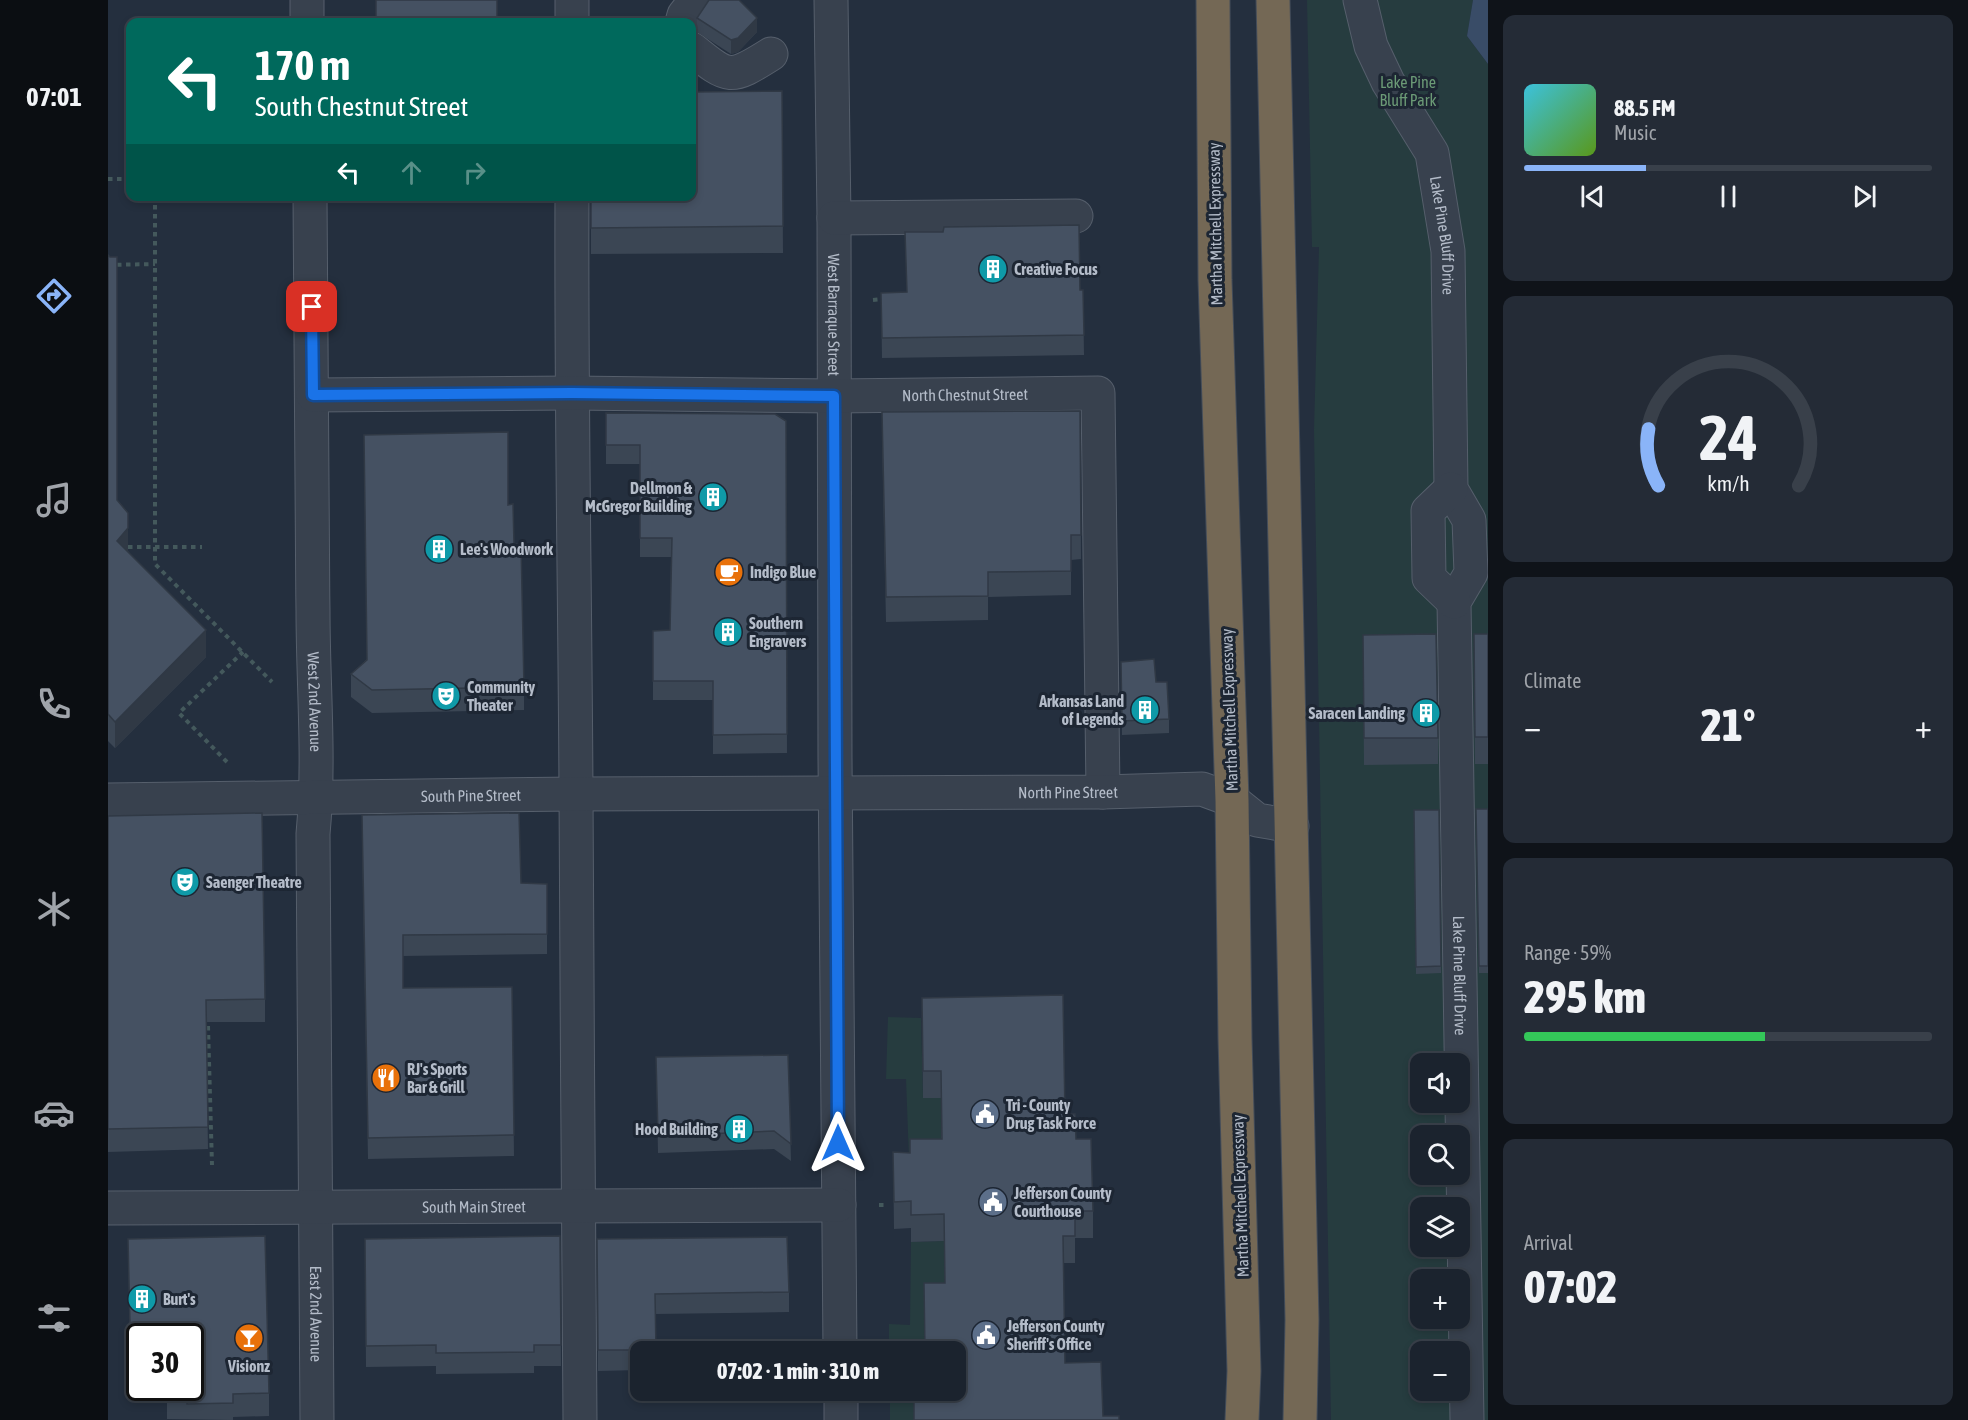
<!DOCTYPE html>
<html lang="en">
<head>
<meta charset="utf-8">
<style>
	:root { --surface:#1b232e; --page:#242b36; --text:#f1f3f6; --muted:#a0a4aa; --line:#39404a; --accent:#8ab4f8 }
	body { margin:0; font-family:"Asap Condensed",sans-serif; background:var(--page); color:var(--text); height:100vh; display:flex; flex-direction:column; font-size:22px; white-space:nowrap }
	* { box-sizing:border-box; margin:0 }
	p { font-size:20px; color:var(--muted) }
	.icon { flex:none; width:33px; height:33px; fill:none; stroke:currentColor; stroke-width:2; stroke-linecap:round; stroke-linejoin:round }
	.map { position:relative; flex:1; overflow:hidden }
	.panel { display:flex; flex-direction:column; gap:15px; padding:15px; background:#0f1319; width:480px }
	.panel>* { flex:none }
	.top-card { position:absolute; left:18px; top:18px; width:570px; height:183px; border-radius:12px; box-shadow:0 3px 9px #0003,0 0 0 2px var(--line); background:#00695c; color:#fff; overflow:hidden }
	.buttons { position:absolute; left:1302px; top:1053px; display:grid; gap:12px }
	.buttons a { display:grid; place-items:center; width:60px; height:60px; border-radius:12px; background:var(--surface); box-shadow:0 3px 9px #0003,0 0 0 2px var(--line); font-size:30px }
	.speed { position:absolute; left:18px; top:1323px; display:flex; gap:12px; font-size:30px; font-weight:700; text-align:center }
	.speed>* { display:grid; place-content:center; width:78px; height:78px; border-radius:50%; background:var(--surface); box-shadow:0 3px 9px #0003,0 0 0 2px var(--line); line-height:1 }
	.speed .limit { border:3px solid #111; border-radius:9px; background:#fff; color:#111 }
	.pin { position:absolute; display:grid; place-items:center; width:51px; height:51px; color:#fff; margin:-26px; border-radius:12px; box-shadow:0 3px 9px #0006 }
	.me { position:absolute; width:66px; margin:-33px; rotate:0deg; stroke-linejoin:round; filter:drop-shadow(0 0 4px #0008) }
	.turn { display:flex; align-items:center; gap:21px; height:126px; padding:0 30px; font-size:27px }
	.turn .icon { width:78px; height:78px; stroke-width:2.5 }
	.turn b { display:block; font-size:42px; line-height:51px }
	.lanes { display:flex; align-items:center; height:57px; padding:0 30px; background:#0003; justify-content:center; gap:30px; direction:ltr }
	.lanes .off { opacity:.35 }
	.big { font-size:45px; font-weight:800; line-height:1.1 }
	.panel .card { flex:1; display:flex; flex-direction:column; justify-content:center; gap:9px; min-width:0; padding:0 21px; border-radius:12px; background:var(--page) }
	.panel .dial { align-items:center; gap:0 }
	.dial svg { height:156px; overflow:visible; fill:none; stroke:var(--line); stroke-width:7; stroke-linecap:round; text-anchor:middle }
	.dial text { fill:var(--text); stroke:none }
	.song { display:flex; align-items:center; gap:18px }
	.cover { width:72px; height:72px; border-radius:9px; background:linear-gradient(135deg,hsl(190 70% 55%),hsl(90 70% 35%)) }
	.played { height:6px; border-radius:3px; background:linear-gradient(90deg,var(--accent) 30%,var(--line) 30%) }
	.keys { display:flex; justify-content:space-around; direction:ltr }
	.heat { display:flex; justify-content:space-between; align-items:center; font-size:33px; direction:ltr }
	.charge { height:9px; border-radius:4px; background:linear-gradient(90deg,#34c759 59%,var(--line) 0) }
	.trip { position:absolute; left:522px; top:1341px; width:336px; height:60px; border-radius:12px; background:var(--surface); box-shadow:0 3px 9px #0003,0 0 0 2px var(--line); font-weight:800; line-height:60px; text-align:center }
	main { display:flex; flex:1; min-height:0 }
	.dock { display:flex; flex-direction:column; width:108px; justify-content:space-around; align-items:center; background:#0b0e12; color:var(--muted) }
	.dock .icon { width:42px; height:42px }
	.dock .on { color:var(--accent) }
	.dock b { font-size:27px; color:var(--text) }
	.map>svg:first-child { display:block }
	.green { fill:#263c3f; fill-rule:evenodd }
	.water { fill:#394c67 }
	.lines { fill:none; stroke-linecap:round; stroke-linejoin:round }
	.minor-casing { stroke:#565f6c; stroke-width:35 }
	.highway-casing { stroke:#434c59; stroke-width:35 }
	.path { stroke:#44595c; stroke-width:4; stroke-dasharray:4.5 4.5; stroke-linecap:butt }
	.minor { stroke:#38414e; stroke-width:33 }
	.highway { stroke:#746855; stroke-width:33 }
	.wall { fill:#3b4654; fill-rule:evenodd }
	.shaded-wall { fill:#303945 }
	.building { fill:#455162; stroke:#303945; stroke-width:1.5 }
	.route-casing { stroke:#114b97; stroke-width:15 }
	.route { stroke:#1a73e8; stroke-width:10 }
	.labels { text-anchor:middle; dominant-baseline:central; stroke-width:6; stroke-linejoin:round; paint-order:stroke }
	.park-label { font-size:16px; fill:#6b9a76; stroke:#1d2633 }
	.street-label { font-size:16px; fill:#b4bcc9; stroke:#1d2633 }
	.poi-label { font-size:16px; font-weight:bold; fill:#b4bcc9; stroke:#1d2633; text-anchor:start }
</style>
</head>
<body>
<main>
<nav class="dock">
<b>07:01</b>
<svg class="icon on" aria-label="directions" viewBox="0 0 24 24"><path d="M12 3l9 9-9 9-9-9zM9 14v-3h6M13 9l2 2-2 2"/></svg>
<svg class="icon" aria-label="music" viewBox="0 0 24 24"><path d="M9 18V5l10-2v13"/><circle cx="6" cy="18" r="3"/><circle cx="16" cy="16" r="3"/></svg>
<svg class="icon" aria-label="phone" viewBox="0 0 24 24"><path d="M5 4h4l2 5-3 2q2 4 5 5l2-3 5 2v4C11 20 4 13 5 4z"/></svg>
<svg class="icon" aria-label="climate" viewBox="0 0 24 24"><path d="M12 3v18M4 7l16 10M4 17L20 7"/></svg>
<svg class="icon" aria-label="car" viewBox="0 0 24 24"><path d="M5 17H2v-5l4-1 3-4h7l3 4 3 1v5h-3M9 17h6M6 11h13"/><circle cx="7" cy="17" r="2"/><circle cx="17" cy="17" r="2"/></svg>
<svg class="icon" aria-label="filters" viewBox="0 0 24 24"><path d="M4 7h16M4 17h16"/><circle cx="9" cy="7" r="2"/><circle cx="15" cy="17" r="2"/></svg>
</nav>
<div class="map">
<svg width="1380" height="1420" viewBox="0 0 1380 1420">
	<rect width="100%" height="100%" fill="#242f3e"/>
	<!-- green -->
	<g class="green">
		<path d="M1199 0H1365L1359 36 1380 64V1420H1223L1206 430 1211 247H1204ZM1312 1064H1352V1102H1312ZM1312 1136H1352V1174H1312ZM1312 1208H1352V1246H1312ZM1312 1280H1352V1318H1312ZM1312 1352H1352V1390H1312Z"/>
		<path d="M780 1017 813 1018 815 1097 833 1098 834 1165 801 1160 798 1079H778Z"/>
		<path d="M836 1241 837 1309 816 1310V1351L781 1352V1324L802 1325 803 1242Z"/>
		<rect x="782" y="1396" width="24" height="24"/>
	</g>
	<!-- water -->
	<path class="water" d="M1365 0H1380V64L1359 36Z"/>
	<g class="lines">
		<!-- minor casing -->
		<g class="minor-casing">
			<g id="minor">
				<path d="M199 0V22"/>
				<path id="s1" d="M723 0 726 218 727 758 732 1352"/>
				<path id="s2" d="M1252 0 1263 46 1280 82 1324 153 1340 251 1343 489 1361 520 1363 573 1346 602 1359 1420"/>
				<path d="M464 22V0"/>
				<path d="M574 22 576 15 588 0"/>
				<path d="M584 49C621 79 622 80 663 54"/>
				<path id="s3" d="M202 196C204 335 203 473 205 611 205 685 212 760 205 834L209 1420"/>
				<path d="M464 196C463 395 467 594 468 793 470 1002 469 1211 472 1420"/>
				<path d="M726 218 968 216"/>
				<path id="s4" d="M205 395 464 393 726 396 990 393 995 792"/>
				<path d="M1343 489 1320 511 1321 578 1346 602"/>
				<path id="s5" d="M0 800 468 794 995 792 1094 789 1124 800 1149 820 1184 826"/>
				<path id="s6" d="M0 1208 731 1205"/>
				<path d="M733 1390V1420"/>
			</g>
		</g>
		<!-- highway casing -->
		<g class="highway-casing">
			<g id="highway">
				<path d="M1105 0 1107 280 1124 800 1127 1038 1136 1371 1134 1420"/>
				<path d="M1165 0 1194 1320 1192 1420"/>
			</g>
		</g>
		<!-- path -->
		<g class="path">
			<path d="M0 179H22"/>
			<path d="M47 196V564L164 682"/>
			<path d="M0 265 47 264"/>
			<path d="M765 300 776 299"/>
			<path d="M20 547H94"/>
			<path d="M119 762 71 713 135 652"/>
			<path d="M100 1026 104 1165"/>
			<path d="M771 1205H780"/>
		</g>
		<!-- minor -->
		<use href="#minor" class="minor"/>
		<!-- highway -->
		<use href="#highway" class="highway"/>
	</g>
	<!-- wall -->
	<g class="wall">
		<path d="M589 18 649 32 630 52 623 54 589 32Z"/>
		<path d="M674 91 675 253 483 254V196Z"/>
		<path d="M0 255 9 500 20 551 98 657 7 748 0 741Z"/>
		<path d="M975 290 976 355 774 358 773 293Z"/>
		<path d="M972 411 973 559 963 560V595L880 597V620L778 622 774 436Z"/>
		<path d="M498 413 678 421 679 753 605 754V700H545V631L562 630 563 557H532V464H498Z"/>
		<path d="M400 505 406 544 416 687V710L264 713 243 697V674L258 660Z"/>
		<path d="M1380 634V764H1367L1366 661Z"/>
		<path d="M1255 635 1330 738V764L1256 765Z"/>
		<path d="M1013 662 1048 682 1061 719V733L1014 735Z"/>
		<path d="M1368 809H1380V973H1371Z"/>
		<path d="M1306 810H1331L1333 973 1308 974Z"/>
		<path d="M0 816 157 999V1022H98L100 1149 0 1152Z"/>
		<path d="M254 836 413 883 439 884V954L295 956V988L404 987 406 1156 260 1159Z"/>
		<path d="M814 998 957 1114 968 1139 985 1211V1238H967V1263H955L806 1420 848 1352H816V1283H837L836 1241 803 1242V1228L786 1229 785 1152 802 1153 833 1139V1098H815Z"/>
		<path d="M680 1055 683 1161 666 1149 550 1153 548 1057Z"/>
		<path d="M452 1236 453 1366H426V1373L328 1374V1366L258 1367 257 1239Z"/>
		<path d="M20 1239 161 1393V1416L125 1417V1420L59 1419V1392L23 1393ZM32 1336 82 1388H32Z"/>
		<path d="M489 1239 681 1292V1312L548 1314V1352H532V1370L490 1371Z"/>
	</g>
	<!-- shaded-wall -->
	<g class="shaded-wall">
		<path d="M649 18V32L630 52 623 54V40Z"/>
		<path d="M20 521V554L9 541Z"/>
		<path d="M98 630V657L7 748V722Z"/>
	</g>
	<!-- building -->
	<g class="building">
		<rect x="268" y="0" width="121" height="22"/>
		<path d="M601 0H631L649 18 630 38 623 40 589 18Z"/>
		<path d="M674 91 675 226 483 228V196H584V92Z"/>
		<path d="M971 225 972 290H975L976 335 774 338 773 293 799 292 797 232H835L836 227Z"/>
		<path d="M0 255 2 257H9V500L20 513V528L9 541 98 630 7 722 0 714Z"/>
		<path d="M972 411 973 535H963V571L880 572V596L778 597 774 412Z"/>
		<path d="M498 413 667 414 678 421 679 734 605 735V681H545V631L562 630 564 538H532V445H498Z"/>
		<path d="M400 432V505L405 504 406 544H413L416 687 264 690 243 674 259 660 256 435Z"/>
		<path d="M1328 634 1330 738H1256L1255 635Z"/>
		<path d="M1366 634H1380V737H1367Z"/>
		<path d="M1046 659 1048 682H1059L1061 719 1014 721 1013 662Z"/>
		<path d="M1368 809H1380V966H1371Z"/>
		<path d="M1306 810H1331L1333 966 1308 967Z"/>
		<path d="M154 813 157 999 98 1000 100 1127 0 1129V816Z"/>
		<path d="M411 813 413 883 439 884V934L295 935V988L404 987 406 1135 260 1138 254 815Z"/>
		<path d="M955 995 957 1114H967L968 1139H983L985 1211H967V1236H955L957 1363 993 1362 995 1416H1011V1420H806V1390H848V1352H817L816 1283H837L836 1214 803 1215V1201L786 1202 785 1152 802 1153V1139H834L833 1071H815L814 998Z"/>
		<path d="M680 1055 683 1144 666 1131 550 1136 548 1057Z"/>
		<path d="M157 1236 161 1393 125 1394V1403L79 1404V1396H59V1388H82V1336H32V1370H23L20 1239Z"/>
		<path d="M452 1236 453 1345H426V1352L328 1353V1345L258 1346 257 1239Z"/>
		<path d="M679 1237 681 1292 547 1294 548 1350H490L489 1239Z"/>
	</g>
	<g class="lines">
		<!-- route casing -->
		<g class="route-casing">
			<path id="route" d="M204 307 205 395 464 393 726 396 730 1143"/>
		</g>
		<!-- route -->
		<use href="#route" class="route"/>
	</g>
	<!-- icons -->
	<defs>
		<g id="building-disc" transform="scale(1.5)"><circle r="9.5" fill="#0f9aa8" stroke="#1d2633"/><path d="M-4-6H4V6H1V3H-1V6H-4ZM-2.5-4.3h1.7v1.8h-1.7ZM.8-4.3h1.7v1.8H.8ZM-2.5-1h1.7V.8h-1.7ZM.8-1h1.7V.8H.8Z" fill="#fff"/></g>
		<g id="cafe-disc" transform="scale(1.5)"><circle r="9.5" fill="#e8710a" stroke="#1d2633"/><path d="M-5.5-4.5H6V0H3Q3 3.5 0 3.5H-2.5Q-5.5 3.5-5.5 0ZM3-3.2v2h1.7v-2ZM-6 4.5H4V6H-6Z" fill="#fff"/></g>
		<g id="theatre-disc" transform="scale(1.5)"><circle r="9.5" fill="#0f9aa8" stroke="#1d2633"/><path d="M-5-5.5Q0-4 5-5.5V0Q5 5 0 6Q-5 5-5 0ZM-3.3-2.5H-1v1.5H-3.3ZM1-2.5H3.3v1.5H1ZM-2.8 1Q0 5.5 2.8 1Z" fill="#fff"/></g>
		<g id="restaurant-disc" transform="scale(1.5)"><circle r="9.5" fill="#e8710a" stroke="#1d2633"/><path d="M-5-6h1v4h1v-4h1v4h1v-4h1v5L-1.5 .5V6h-2V.5L-5-1ZM5-6V6H3V1.5H1.5Q1.5-4 5-6Z" fill="#fff"/></g>
		<g id="civic-disc" transform="scale(1.5)"><circle r="9.5" fill="#5c6f8a" stroke="#1d2633"/><path d="M-.6-6.5H3V-4.5H.6V-3L4-1V1h2V6H-6V1h2V-1L-.6-3ZM-1.2 2.5V6h2.4V2.5Z" fill="#fff"/></g>
		<g id="bar-disc" transform="scale(1.5)"><circle r="9.5" fill="#e8710a" stroke="#1d2633"/><path d="M-6-5H6L.8 .8V4.5H3.5V6h-7V4.5H-.8V.8Z" fill="#fff"/></g>
	</defs>
	<g fill-rule="evenodd">
		<use href="#building-disc" x="885" y="269"/>
		<use href="#building-disc" x="605" y="497"/>
		<use href="#building-disc" x="331" y="549"/>
		<use href="#cafe-disc" x="621" y="572"/>
		<use href="#building-disc" x="620" y="632"/>
		<use href="#theatre-disc" x="338" y="696"/>
		<use href="#building-disc" x="1037" y="710"/>
		<use href="#building-disc" x="1318" y="713"/>
		<use href="#theatre-disc" x="77" y="882"/>
		<use href="#restaurant-disc" x="278" y="1078"/>
		<use href="#civic-disc" x="877" y="1114"/>
		<use href="#building-disc" x="631" y="1129"/>
		<use href="#civic-disc" x="885" y="1202"/>
		<use href="#building-disc" x="34" y="1299"/>
		<use href="#civic-disc" x="878" y="1335"/>
		<use href="#bar-disc" x="141" y="1338"/>
	</g>
	<g class="labels">
		<!-- park labels -->
		<g class="park-label">
			<text x="1300" y="82">Lake Pine<tspan x="1300" dy="18">Bluff Park</tspan></text>
		</g>
		<!-- street labels -->
		<g class="street-label">
			<text transform="translate(1107 224) rotate(-91)">Martha Mitchell Expressway</text>
			<text stroke="none"><textPath href="#s2" startOffset="254">Lake Pine Bluff Drive</textPath></text>
			<text stroke="none"><textPath href="#s1" startOffset="315">West Barraque Street</textPath></text>
			<text stroke="none"><textPath href="#s4" startOffset="652">North Chestnut Street</textPath></text>
			<text stroke="none"><textPath href="#s3" startOffset="506">West 2nd Avenue</textPath></text>
			<text transform="translate(1121 710) rotate(-92)">Martha Mitchell Expressway</text>
			<text stroke="none"><textPath href="#s5" startOffset="960">North Pine Street</textPath></text>
			<text stroke="none"><textPath href="#s5" startOffset="363">South Pine Street</textPath></text>
			<text stroke="none"><textPath href="#s2" startOffset="1004">Lake Pine Bluff Drive</textPath></text>
			<text transform="translate(1132 1196) rotate(-92)">Martha Mitchell Expressway</text>
			<text stroke="none"><textPath href="#s6" startOffset="366">South Main Street</textPath></text>
			<text stroke="none"><textPath href="#s3" startOffset="1118">East 2nd Avenue</textPath></text>
		</g>
		<!-- poi labels -->
		<g class="poi-label">
			<text x="906" y="269">Creative Focus</text>
			<text x="584" y="488" text-anchor="end">Dellmon &amp;<tspan x="584" dy="18">McGregor Building</tspan></text>
			<text x="352" y="549">Lee's Woodwork</text>
			<text x="642" y="572">Indigo Blue</text>
			<text x="641" y="623">Southern<tspan x="641" dy="18">Engravers</tspan></text>
			<text x="359" y="687">Community<tspan x="359" dy="18">Theater</tspan></text>
			<text x="1016" y="701" text-anchor="end">Arkansas Land<tspan x="1016" dy="18">of Legends</tspan></text>
			<text x="1297" y="713" text-anchor="end">Saracen Landing</text>
			<text x="98" y="882">Saenger Theatre</text>
			<text x="299" y="1069">RJ's Sports<tspan x="299" dy="18">Bar &amp; Grill</tspan></text>
			<text x="898" y="1105">Tri - County<tspan x="898" dy="18">Drug Task Force</tspan></text>
			<text x="610" y="1129" text-anchor="end">Hood Building</text>
			<text x="906" y="1193">Jefferson County<tspan x="906" dy="18">Courthouse</tspan></text>
			<text x="55" y="1299">Burt's</text>
			<text x="899" y="1326">Jefferson County<tspan x="899" dy="18">Sheriff's Office</tspan></text>
			<text x="141" y="1366" text-anchor="middle">Visionz</text>
		</g>
	</g>
</svg>
<div class="buttons">
<a><svg class="icon" aria-label="sound" viewBox="0 0 24 24"><path d="M4 9h4l5-4v14l-5-4H4zM17 9q2 3 0 6"/></svg></a>
<a><svg class="icon" aria-label="search" viewBox="0 0 24 24"><circle cx="10" cy="10" r="6"/><path d="M15 15l6 6"/></svg></a>
<a><svg class="icon" aria-label="layers" viewBox="0 0 24 24"><path d="M12 4l9 5-9 5-9-5zM3 14l9 5 9-5"/></svg></a>
<a>+</a>
<a>−</a>
</div>
<div class="speed"><div class="limit">30</div></div>
<div class="pin" style="left:204px;top:307px;background:#d93025"><svg class="icon" aria-label="arrive" viewBox="0 0 24 24"><path d="M6 21V4h12l-3 4 3 4H6"/></svg></div>
<svg class="me" style="left:730px;top:1143px" viewBox="-20 -20 40 40"><path d="M0-17L14 15 0 8-14 15z" fill="#1a73e8" stroke="#fff" stroke-width="4"/></svg>
<div class="trip">07:02 · 1 min · 310 m</div>
<div class="top-card">
<div class="turn"><svg class="icon" aria-label="left" viewBox="0 0 24 24"><path d="M17 20v-9H6M10 6l-5 5 5 5"/></svg><div><b>170 m</b>South Chestnut Street</div></div>
<div class="lanes"><svg class="icon" aria-label="left" viewBox="0 0 24 24"><path d="M17 20v-9H6M10 6l-5 5 5 5"/></svg><svg class="icon off" aria-label="ahead" viewBox="0 0 24 24"><path d="M12 20V5M6 11l6-6 6 6"/></svg><svg class="icon off" aria-label="right" viewBox="0 0 24 24"><path d="M7 20v-9h11M14 6l5 5-5 5"/></svg></div>
</div>
</div>
<section class="panel">
<div class="card">
<div class="song"><i class="cover"></i><div><b>88.5 FM</b><p>Music</p></div></div>
<div class="played"></div>
<div class="keys"><svg class="icon" aria-label="previous" viewBox="0 0 24 24"><path d="M18 5L8 12l10 7zM5 5v14"/></svg><svg class="icon" aria-label="pause" viewBox="0 0 24 24"><path d="M8 5v14M16 5v14"/></svg><svg class="icon" aria-label="next" viewBox="0 0 24 24"><path d="M6 5l10 7-10 7zM19 5v14"/></svg></div>
</div>
<div class="card dial"><svg viewBox="0 0 100 80">
<path d="M14 69A42 42 0 1 1 86 69"/>
<path d="M14 69A42 42 0 0 1 9 40" stroke="#8ab4f8"/>
<text x="50" y="56" font-size="32" font-weight="700">24</text>
<text x="50" y="72" font-size="11">km/h</text>
</svg></div>
<div class="card"><p>Climate</p>
<div class="heat"><a>−</a><b class="big">21°</b><a>+</a></div>
</div>
<div class="card"><p>Range · 59%</p><b class="big">295 km</b><div class="charge"></div></div>
<div class="card"><p>Arrival</p><b class="big">07:02</b></div>
</section>
</main>
</body>
</html>
